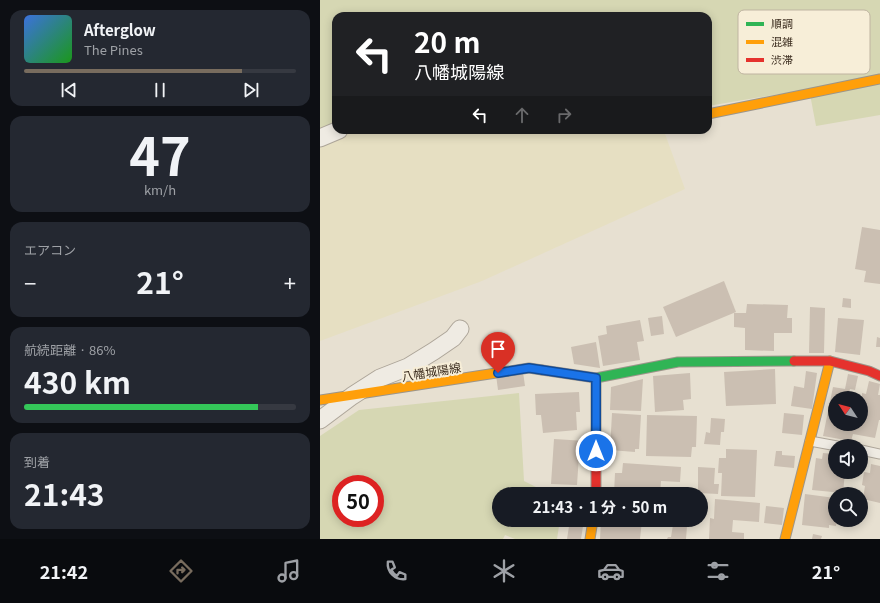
<!DOCTYPE html>
<html lang="ja">
<head>
<meta charset="utf-8">
<style>
	:root { --surface:#171b24; --page:#242831; --text:#f1f3f6; --muted:#9ea1a6; --line:#363941; --accent:#786c5e }
	body { margin:0; font-family:Georgia,"Noto Sans JP",serif; background:var(--page); color:var(--text); height:100vh; display:flex; flex-direction:column; font-size:15px; white-space:nowrap }
	* { box-sizing:border-box; margin:0 }
	p { font-size:13px; color:var(--muted) }
	.icon { flex:none; width:22px; height:22px; fill:none; stroke:currentColor; stroke-width:2; stroke-linecap:round; stroke-linejoin:round }
	.map { position:relative; flex:1; overflow:hidden }
	.side { display:flex; flex-direction:column; gap:10px; padding:10px; background:#0d0f14; width:320px }
	.side>* { flex:none }
	.hud { position:absolute; left:12px; top:12px; width:380px; height:122px; border-radius:12px; box-shadow:0 2px 10px #0003; background:#202124; color:#fff; overflow:hidden }
	.needle { width:26px; rotate:306deg }
	.buttons { position:absolute; left:508px; top:391px; display:grid; gap:8px }
	.buttons a { display:grid; place-items:center; width:40px; height:40px; border-radius:50%; background:var(--surface); box-shadow:0 2px 10px #0003; font-size:20px }
	.speed { position:absolute; left:12px; top:475px; display:flex; gap:8px; font-size:20px; font-weight:700; text-align:center }
	.speed>* { display:grid; place-content:center; width:52px; height:52px; border-radius:50%; background:var(--surface); box-shadow:0 2px 10px #0003; line-height:1 }
	.speed .limit { border:6px solid #d22; background:#fff; color:#111 }
	.pin { position:absolute; display:grid; place-items:center; width:34px; height:34px; color:#fff; margin:-41px -17px; border-radius:50% 50% 50% 0; rotate:-45deg; box-shadow:0 0 4px #0007 }
	.pin .icon { rotate:45deg }
	.me { position:absolute; width:44px; margin:-22px; rotate:0deg; stroke-linejoin:round; filter:drop-shadow(0 0 3px #0008) }
	.turn { display:flex; align-items:center; gap:14px; height:84px; padding:0 16px; font-size:18px }
	.turn .icon { width:52px; height:52px; stroke-width:2.5 }
	.turn b { display:block; font-size:28px; line-height:34px }
	.lanes { display:flex; align-items:center; height:38px; padding:0 16px; background:#0003; justify-content:center; gap:20px; direction:ltr }
	.lanes .off { opacity:.35 }
	.big { font-size:30px; font-weight:700; line-height:1.1 }
	.side .widget { flex:1; display:flex; flex-direction:column; justify-content:center; gap:6px; min-width:0; padding:0 14px; border-radius:12px; background:var(--page) }
	.side .dial { align-items:center; gap:0 }
	.dial b { font-size:52px; line-height:1 }
	.song { display:flex; align-items:center; gap:12px }
	.cover { width:48px; height:48px; border-radius:6px; background:linear-gradient(135deg,hsl(220 70% 55%),hsl(120 70% 35%)) }
	.played { height:4px; border-radius:2px; background:linear-gradient(90deg,var(--accent) 80%,var(--line) 80%) }
	.keys { display:flex; justify-content:space-around; direction:ltr }
	.heat { display:flex; justify-content:space-between; align-items:center; font-size:22px; direction:ltr }
	.charge { height:6px; border-radius:3px; background:linear-gradient(90deg,#34c759 86%,var(--line) 0) }
	.trip { position:absolute; left:172px; top:487px; width:216px; height:40px; border-radius:20px; background:var(--surface); box-shadow:0 2px 10px #0003; font-weight:700; line-height:40px; text-align:center }
	.dock { display:flex; height:64px; justify-content:space-around; align-items:center; background:#090b0e; color:var(--muted) }
	.dock .icon { width:28px; height:28px }
	.dock .selected { color:var(--accent) }
	.dock b { font-size:18px; color:var(--text) }
	main { display:flex; flex:1; min-height:0 }
	.map>svg:first-child { display:block }
	.farmland { fill:#e6dfc2 }
	.green { fill:#d6d7b3; fill-rule:evenodd }
	.building { fill:#cbbfb2 }
	.lines { fill:none; stroke-linecap:round; stroke-linejoin:round }
	.lane-casing { stroke:#ada599; stroke-width:11 }
	.street-casing { stroke:#ada599; stroke-width:19 }
	.fast-casing { stroke:#9c958a; stroke-width:11 }
	.slow-casing { stroke:#9c958a; stroke-width:11 }
	.jam-casing { stroke:#9c958a; stroke-width:11 }
	.lane { stroke:#efebe3; stroke-width:9 }
	.street { stroke:#efebe3; stroke-width:17 }
	.fast { stroke:#30b455; stroke-width:9 }
	.slow { stroke:#ff9f0a; stroke-width:9 }
	.jam { stroke:#e5322d; stroke-width:9 }
	.route-casing { stroke:#114b97; stroke-width:10 }
	.route { stroke:#1a73e8; stroke-width:7 }
	.labels { text-anchor:middle; dominant-baseline:central; stroke-width:4; stroke-linejoin:round; paint-order:stroke }
	.street-label { font-size:12px; fill:#3d2e20; stroke:#f7eed8 }
	.key { fill:#f7eed8; stroke:#bfb4a1; stroke-width:1 }
	.key-label { font-size:11px; fill:#3d2e20 }
</style>
</head>
<body>
<main>
<section class="side">
<div class="widget">
<div class="song"><i class="cover"></i><div><b>Afterglow</b><p>The Pines</p></div></div>
<div class="played"></div>
<div class="keys"><svg class="icon" aria-label="previous" viewBox="0 0 24 24"><path d="M18 5L8 12l10 7zM5 5v14"/></svg><svg class="icon" aria-label="pause" viewBox="0 0 24 24"><path d="M8 5v14M16 5v14"/></svg><svg class="icon" aria-label="next" viewBox="0 0 24 24"><path d="M6 5l10 7-10 7zM19 5v14"/></svg></div>
</div>
<div class="widget dial"><b>47</b><p>km/h</p></div>
<div class="widget"><p>エアコン</p>
<div class="heat"><a>−</a><b class="big">21°</b><a>+</a></div>
</div>
<div class="widget"><p>航続距離 · 86%</p><b class="big">430 km</b><div class="charge"></div></div>
<div class="widget"><p>到着</p><b class="big">21:43</b></div>
</section>
<div class="map">
<svg width="560" height="539" viewBox="0 0 560 539">
	<rect width="100%" height="100%" fill="#e7e0d1"/>
	<!-- farmland -->
	<path class="farmland" d="M33 130H302L344 131 365 189 162 281 0 341V140Z"/>
	<!-- green -->
	<g class="green">
		<path d="M0 0H560V115L496 126 489 89 388 106V16H16V124L0 130Z"/>
		<path d="M199 393 204 481 230 494H179V520H240L237 539H195L185 535 183 539H0V436L39 410ZM21 484H55V518H21Z"/>
	</g>
	<!-- building -->
	<g class="building">
		<path d="M542 227 560 230V284L544 282 546 271 535 269Z"/>
		<path d="M404 281 416 312 356 337 343 307Z"/>
		<path d="M523 298 531 299V308L522 307Z"/>
		<path d="M427 304 468 305 467 318H472V333H454V351L425 350V328L414 327V313H426Z"/>
		<path d="M490 307 505 308 504 353H489Z"/>
		<path d="M342 316 344 334 331 336 328 318Z"/>
		<path d="M518 318 544 320 540 355 515 352Z"/>
		<path d="M320 320 324 341 317 342 320 360 283 366 278 336 287 334 286 326Z"/>
		<path d="M557 337 560 338V347H556Z"/>
		<path d="M276 342 280 368 254 364 251 347Z"/>
		<path d="M455 369 456 404 406 406 404 372Z"/>
		<path d="M486 371 497 373 492 409 471 406 474 386 484 388Z"/>
		<path d="M203 372 205 386 178 390 176 375Z"/>
		<path d="M370 373 371 399 363 400 364 410 335 412 333 376Z"/>
		<path d="M528 374 538 376 535 390 530 389 528 398H515V424L530 426V424H541L542 393 546 394 549 381 560 384 558 395H560V420H559L555 438 533 434 531 441 503 436 513 387 525 389Z"/>
		<path d="M323 379 321 411 290 410 291 387Z"/>
		<path d="M259 392 260 412H256L257 430 223 433 221 415H216L215 394Z"/>
		<path d="M292 413 321 415 319 449H315V452L290 450Z"/>
		<path d="M464 413 484 415 482 435 462 433Z"/>
		<path d="M327 415 377 416 376 447H372L371 457 326 456Z"/>
		<path d="M391 418 405 419 404 432H401L400 445 384 444 386 432 390 433Z"/>
		<path d="M234 439 266 441V455H259L257 485 231 484Z"/>
		<path d="M406 449 437 450 435 497 401 496 402 473H398L399 458H406Z"/>
		<path d="M456 451H462V455L475 456 474 468 454 466Z"/>
		<path d="M503 453 515 454V472H525L523 493 492 490 496 458 502 459Z"/>
		<path d="M303 463 361 467 360 482 341 481 340 494H294L295 473H302Z"/>
		<path d="M551 464 560 466V503L543 499 545 486 542 485 544 472 550 473Z"/>
		<path d="M378 467 395 468 394 484H399L398 494 378 493Z"/>
		<path d="M485 494 515 498V520H517L516 526 509 525V528L482 525Z"/>
		<path d="M395 499 440 503 439 522 413 520 412 532 424 533V539H389L390 518 394 519Z"/>
		<path d="M446 506 464 508 462 525 444 523Z"/>
		<path d="M250 520H264L261 539H247Z"/>
		<path d="M281 520H322L320 539H280Z"/>
		<path d="M337 520H349V524L337 523Z"/>
		<path d="M353 525 367 526 366 539H347L348 537H351Z"/>
		<path d="M493 534 502 536 501 539H492Z"/>
	</g>
	<g class="lines">
		<!-- lane casing -->
		<g class="lane-casing">
			<g id="lane">
				<path d="M490 441 517 446"/>
				<path d="M541 450 560 454"/>
			</g>
		</g>
		<!-- street casing -->
		<g class="street-casing">
			<g id="street">
				<path d="M0 138 19 130"/>
				<path d="M0 420 32 396 60 378 88 367 114 351 133 338 140 329"/>
			</g>
		</g>
		<!-- fast casing -->
		<g class="fast-casing">
			<path id="fast" d="M276 378 358 362 474 361"/>
		</g>
		<!-- slow casing -->
		<g class="slow-casing">
			<g id="slow">
				<path d="M388 114 560 79"/>
				<path d="M0 400 209 368 222 370"/>
				<path d="M270 539 273 520"/>
				<path d="M465 539 510 361"/>
			</g>
		</g>
		<!-- jam casing -->
		<g class="jam-casing">
			<g id="jam">
				<path d="M474 361H510L549 371 560 376"/>
				<path d="M222 370 276 378V494"/>
			</g>
		</g>
		<!-- lane -->
		<use href="#lane" class="lane"/>
		<!-- street -->
		<use href="#street" class="street"/>
		<!-- fast -->
		<use href="#fast" class="fast"/>
		<!-- slow -->
		<use href="#slow" class="slow"/>
		<!-- jam -->
		<use href="#jam" class="jam"/>
	</g>
	<g class="lines">
		<!-- route casing -->
		<g class="route-casing">
			<path id="route" d="M178 373 209 368 276 378V451"/>
		</g>
		<!-- route -->
		<use href="#route" class="route"/>
	</g>
	<g class="labels">
		<!-- street labels -->
		<g class="street-label">
			<text transform="translate(111 371) rotate(-9)">八幡城陽線</text>
		</g>
	</g>
	<!-- legend -->
	<rect x="418" y="10" width="132" height="64" rx="6" class="key"/>
	<rect x="426" y="22" width="18" height="4" fill="#30b455"/>
	<rect x="426" y="40" width="18" height="4" fill="#ff9f0a"/>
	<rect x="426" y="58" width="18" height="4" fill="#e5322d"/>
	<g class="key-label">
		<text x="451" y="28">順調</text>
		<text x="451" y="46">混雑</text>
		<text x="451" y="64">渋滞</text>
	</g>
</svg>
<div class="buttons">
<a><svg class="needle" viewBox="-14 -14 28 28"><path d="M0-13l5 13h-10z" fill="#e53935"/><path d="M0 13l5-13h-10z" fill="#9ea1a6"/></svg></a>
<a><svg class="icon" aria-label="sound" viewBox="0 0 24 24"><path d="M4 9h4l5-4v14l-5-4H4zM17 9q2 3 0 6"/></svg></a>
<a><svg class="icon" aria-label="search" viewBox="0 0 24 24"><circle cx="10" cy="10" r="6"/><path d="M15 15l6 6"/></svg></a>
</div>
<div class="speed"><div class="limit">50</div></div>
<div class="pin" style="left:178px;top:373px;background:#d93025"><svg class="icon" aria-label="arrive" viewBox="0 0 24 24"><path d="M6 21V4h12l-3 4 3 4H6"/></svg></div>
<svg class="me" style="left:276px;top:451px" viewBox="-20 -20 40 40"><circle r="17" fill="#1a73e8" stroke="#fff" stroke-width="3"/><path d="M0-11L8 9 0 5-8 9z" fill="#fff"/></svg>
<div class="trip">21:43 · 1 分 · 50 m</div>
<div class="hud">
<div class="turn"><svg class="icon" aria-label="left" viewBox="0 0 24 24"><path d="M17 20v-9H6M10 6l-5 5 5 5"/></svg><div><b>20 m</b>八幡城陽線</div></div>
<div class="lanes"><svg class="icon" aria-label="left" viewBox="0 0 24 24"><path d="M17 20v-9H6M10 6l-5 5 5 5"/></svg><svg class="icon off" aria-label="ahead" viewBox="0 0 24 24"><path d="M12 20V5M6 11l6-6 6 6"/></svg><svg class="icon off" aria-label="right" viewBox="0 0 24 24"><path d="M7 20v-9h11M14 6l5 5-5 5"/></svg></div>
</div>
</div>
</main>
<nav class="dock">
<b>21:42</b>
<svg class="icon selected" aria-label="directions" viewBox="0 0 24 24"><path d="M12 3l9 9-9 9-9-9zM9 14v-3h6M13 9l2 2-2 2"/></svg>
<svg class="icon" aria-label="music" viewBox="0 0 24 24"><path d="M9 18V5l10-2v13"/><circle cx="6" cy="18" r="3"/><circle cx="16" cy="16" r="3"/></svg>
<svg class="icon" aria-label="phone" viewBox="0 0 24 24"><path d="M5 4h4l2 5-3 2q2 4 5 5l2-3 5 2v4C11 20 4 13 5 4z"/></svg>
<svg class="icon" aria-label="climate" viewBox="0 0 24 24"><path d="M12 3v18M4 7l16 10M4 17L20 7"/></svg>
<svg class="icon" aria-label="car" viewBox="0 0 24 24"><path d="M5 17H2v-5l4-1 3-4h7l3 4 3 1v5h-3M9 17h6M6 11h13"/><circle cx="7" cy="17" r="2"/><circle cx="17" cy="17" r="2"/></svg>
<svg class="icon" aria-label="filters" viewBox="0 0 24 24"><path d="M4 7h16M4 17h16"/><circle cx="9" cy="7" r="2"/><circle cx="15" cy="17" r="2"/></svg>
<b>21°</b>
</nav>
</body>
</html>
